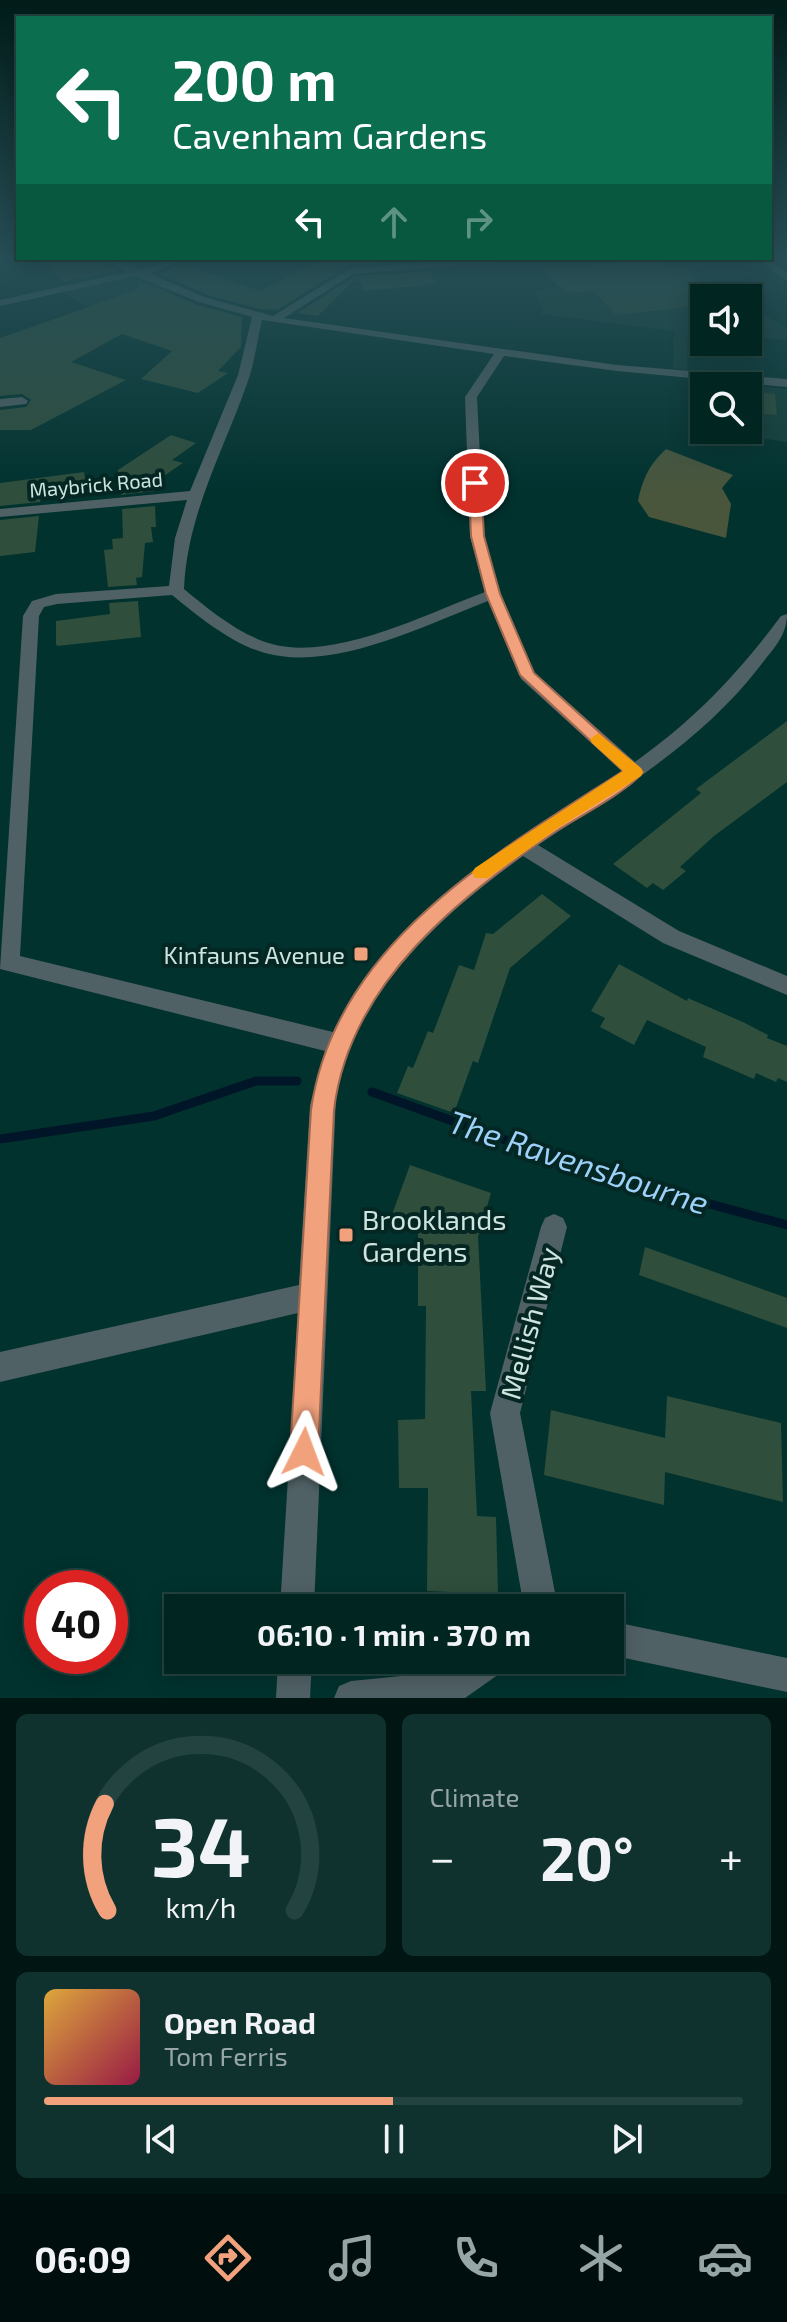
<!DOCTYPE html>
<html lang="en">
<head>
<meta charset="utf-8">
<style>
	:root { --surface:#012622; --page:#0f322f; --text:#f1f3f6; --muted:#96a5a5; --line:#234340; --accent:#f1a17c }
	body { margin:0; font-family:"Exo 2",sans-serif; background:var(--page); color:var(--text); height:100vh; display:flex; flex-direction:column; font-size:30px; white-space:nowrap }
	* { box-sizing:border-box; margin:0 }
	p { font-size:26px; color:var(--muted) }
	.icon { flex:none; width:44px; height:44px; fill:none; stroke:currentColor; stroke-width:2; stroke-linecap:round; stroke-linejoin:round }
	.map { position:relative; height:1698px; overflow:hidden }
	.details { display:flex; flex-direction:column; gap:16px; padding:16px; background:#011513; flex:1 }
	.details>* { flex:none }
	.banner { position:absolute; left:16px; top:16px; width:756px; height:244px; border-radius:0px; box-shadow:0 4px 20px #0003,0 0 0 2px var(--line); background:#0b6e4f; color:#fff; overflow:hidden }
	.tools { position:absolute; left:690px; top:284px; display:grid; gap:16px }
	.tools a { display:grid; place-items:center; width:72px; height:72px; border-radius:0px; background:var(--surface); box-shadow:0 4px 20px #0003,0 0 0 2px var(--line); font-size:40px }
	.speed { position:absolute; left:24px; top:1570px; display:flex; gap:16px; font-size:40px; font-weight:700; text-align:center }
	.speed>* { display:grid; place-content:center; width:104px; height:104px; border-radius:50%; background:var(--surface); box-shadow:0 4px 20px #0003,0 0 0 2px var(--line); line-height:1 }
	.speed .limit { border:12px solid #d22; background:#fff; color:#111 }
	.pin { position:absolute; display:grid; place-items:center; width:68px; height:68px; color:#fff; margin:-34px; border:4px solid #fff; border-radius:50%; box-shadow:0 2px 8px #0007 }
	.me { position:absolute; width:88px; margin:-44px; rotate:3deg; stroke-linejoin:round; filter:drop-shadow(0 0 6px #0008) }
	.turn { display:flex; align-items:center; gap:28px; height:168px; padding:0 24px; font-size:36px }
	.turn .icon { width:104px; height:104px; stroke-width:2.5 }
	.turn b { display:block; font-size:56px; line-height:68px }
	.lanes { display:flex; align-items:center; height:76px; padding:0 24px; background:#0003; justify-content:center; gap:40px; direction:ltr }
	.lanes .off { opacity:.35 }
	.big { font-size:60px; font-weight:700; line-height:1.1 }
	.details .widget { flex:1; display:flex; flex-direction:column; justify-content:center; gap:12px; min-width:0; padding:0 28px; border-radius:12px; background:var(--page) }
	.details .dial { align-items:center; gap:0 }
	.dial svg { height:208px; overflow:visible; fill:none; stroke:var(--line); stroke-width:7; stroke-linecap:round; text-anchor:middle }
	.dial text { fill:var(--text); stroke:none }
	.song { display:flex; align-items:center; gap:24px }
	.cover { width:96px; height:96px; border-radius:12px; background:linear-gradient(135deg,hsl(40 70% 55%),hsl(340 70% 35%)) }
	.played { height:8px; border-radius:4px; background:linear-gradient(90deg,var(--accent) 50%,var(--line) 50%) }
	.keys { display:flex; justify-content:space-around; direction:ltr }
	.heat { display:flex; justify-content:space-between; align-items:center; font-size:44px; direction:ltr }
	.details .tiles { flex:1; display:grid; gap:16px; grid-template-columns:1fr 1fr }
	.widget:last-child { grid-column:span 2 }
	.trip { position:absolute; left:164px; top:1594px; width:460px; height:80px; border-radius:0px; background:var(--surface); box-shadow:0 4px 20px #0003,0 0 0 2px var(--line); font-weight:700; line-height:80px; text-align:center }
	.menu { display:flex; height:128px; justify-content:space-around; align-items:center; background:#000f0e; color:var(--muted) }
	.menu .icon { width:56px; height:56px }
	.menu .current { color:var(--accent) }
	.menu b { font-size:36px; color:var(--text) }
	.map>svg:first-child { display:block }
	.built { fill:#133e39 }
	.green { fill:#49563c }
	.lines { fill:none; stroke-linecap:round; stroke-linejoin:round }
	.stream { stroke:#001628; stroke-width:9 }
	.building { fill:#2f4e3c }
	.minor { fill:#506165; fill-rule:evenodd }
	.route { fill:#f1a17c; stroke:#9d6951; stroke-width:2 }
	.slow { fill:#f59e0b }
	.poi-dot { fill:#f1a17c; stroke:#042723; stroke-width:3 }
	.labels { text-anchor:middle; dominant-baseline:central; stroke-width:8; stroke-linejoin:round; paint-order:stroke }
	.far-street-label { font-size:20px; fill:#cde4e0; stroke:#042723 }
	.poi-label { font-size:24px; fill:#cde4e0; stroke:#042723; text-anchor:end }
	.near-poi-label { font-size:28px; fill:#cde4e0; stroke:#042723; text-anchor:start }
	.near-street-label { font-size:28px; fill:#cde4e0; stroke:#042723 }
	.near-water-label { font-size:32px; font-style:italic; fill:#9dd1f9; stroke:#042723 }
</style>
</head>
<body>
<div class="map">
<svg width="787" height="1698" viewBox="0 0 787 1698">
	<rect width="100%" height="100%" fill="#01322e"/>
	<!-- built -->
	<g class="built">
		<path d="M589 258H679L731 298H704V333L688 332 687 370 673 368 674 331 541 314 543 309 534 291 559 288 534 262Z"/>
		<path d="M135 273 172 289 88 321 94 311 58 289Z"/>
		<path d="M748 307 787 328V340L748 337Z"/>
		<path d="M693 380 787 389V442L705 430H748V386H704V430L692 428Z"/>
	</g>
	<!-- green -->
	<path class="green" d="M666 449 733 475 722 488 731 504 726 538 649 517 638 501C643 478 649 465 666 449Z"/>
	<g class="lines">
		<!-- stream -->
		<g class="stream">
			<path d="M372 1092 600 1174 787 1225"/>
			<path d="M0 1139 154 1116 256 1081H297"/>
		</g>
	</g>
	<!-- building -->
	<g class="building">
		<path d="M39 258H97L117 270 64 282Z"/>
		<path d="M323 258 423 259 349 265 277 310 259 309 208 295 159 274 181 264 260 291Z"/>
		<path d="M657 260 665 266 684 267 704 285V305L616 315 594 291 566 293 542 267Z"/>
		<path d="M430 271 436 284 364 291 357 277 318 316 297 313 354 277Z"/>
		<path d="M138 280 198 305 242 317 241 347 218 371 228 373 198 393 141 379 172 351 122 334 71 362 126 380 31 430H0V410L26 407 31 400 22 394 0 396V338L140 289Z"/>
		<path d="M753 392 775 394 777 415 754 413Z"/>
		<path d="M171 435 196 443 172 460 183 463 150 485 155 491 121 495 118 470Z"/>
		<path d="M84 472 87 489 41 497 40 502 0 506V483Z"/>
		<path d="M155 506 156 527H151L153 542 145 543 142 577 136 578 137 585 108 587 104 550 113 549 112 539 123 538 122 509Z"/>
		<path d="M39 516 35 552 0 556V520Z"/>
		<path d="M138 601 141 637 57 646 56 644V621L110 614 109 603Z"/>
		<path d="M787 721V782L714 836 680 867 686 871 663 890 653 883 647 888 613 864 701 793 696 789Z"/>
		<path d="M542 894 571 916 510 968 478 1063 473 1061 454 1113 397 1093 408 1066 413 1068 428 1031 433 1033 459 965 474 970 486 933 493 934Z"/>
		<path d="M619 964 687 1001 688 998 745 1023 768 1035 767 1038 787 1046V1082L778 1078 776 1082 756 1073 754 1079 703 1057 706 1047 647 1020 634 1045 600 1027 605 1018 591 1011Z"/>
		<path d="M410 1165 491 1193 478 1237 486 1391H471L477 1516 496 1517 498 1594 427 1591 428 1488H399L398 1420 425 1419 426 1306H418V1230L390 1220Z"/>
		<path d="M645 1247 787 1298V1328L639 1275Z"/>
		<path d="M667 1396 781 1423 783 1502 665 1472 664 1505 544 1475 551 1410 665 1438Z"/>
	</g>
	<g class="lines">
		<!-- minor -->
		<g class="minor">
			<path d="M100 258H113L142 270 174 258H188L151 274 207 298 273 316 351 268 480 258H522L517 261 353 274 284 318 617 365 787 379V387L617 371 504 356 477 397 484 536 501 594 534 672 635 762C694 720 739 673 781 616L787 614C787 636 773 649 760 666 700 744 617 792 538 845L679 931 787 976V995L663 943 523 856C442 914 353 994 336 1097L314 1608H280L298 1313 0 1382V1352L299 1285 310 1105 325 1051 0 969 23 616 32 601 56 594 169 586 175 538 187 500 0 517V509L190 491 238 375 252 317 199 302 135 276 0 306V300L128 272ZM262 320 494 354 465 397 470 536 485 592C426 614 335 661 272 644 241 636 208 609 184 589 187 514 224 450 248 381 255 361 257 340 262 320ZM172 595C199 617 232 644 265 653 334 672 425 625 488 601L521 679 622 771C514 843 392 910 333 1032L20 956 39 616 44 607 57 604Z"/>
			<path d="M755 258H766L787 273V281Z"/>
			<path d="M22 397 28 401 26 404 0 407V399Z"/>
			<path d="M554 1214 563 1218 567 1227 520 1413 558 1608H524L490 1413 541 1227 545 1218Z"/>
			<path d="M610 1621 787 1658V1692L610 1655Z"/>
			<path d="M278 1660H312L310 1698H276Z"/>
			<path d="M460 1660H507L502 1672 465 1698H334L339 1686 351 1681 442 1672Z"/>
		</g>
	</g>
	<!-- sky -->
	<linearGradient id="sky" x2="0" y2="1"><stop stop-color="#011c19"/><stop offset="0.52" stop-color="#274f57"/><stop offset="1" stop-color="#274f57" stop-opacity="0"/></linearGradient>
	<rect width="787" height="494" fill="url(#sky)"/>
	<!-- route -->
	<path class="route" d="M475 479 481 483 484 536 500 594 534 673 643 772C631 789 579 817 558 830 459 896 349 984 334 1110L318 1452 314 1462 304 1466 295 1462 290 1452 311 1110C334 944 496 853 623 771L520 675 486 594 471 536 469 483Z"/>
	<!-- slow -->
	<path class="slow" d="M598 733 641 768 643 772 641 776 558 828 488 878H475L472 873 475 868 623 771 592 743 590 739Z"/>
	<!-- markers -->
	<g class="poi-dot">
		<rect x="353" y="946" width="16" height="16" rx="4"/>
		<rect x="338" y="1227" width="16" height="16" rx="4"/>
	</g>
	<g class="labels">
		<!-- far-street labels -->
		<g class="far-street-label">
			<text transform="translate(96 484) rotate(-5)">Maybrick Road</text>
		</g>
		<!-- poi labels -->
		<g class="poi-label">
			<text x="345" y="954">Kinfauns Avenue</text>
		</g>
		<!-- near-poi labels -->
		<g class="near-poi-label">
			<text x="362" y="1219">Brooklands<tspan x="362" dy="32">Gardens</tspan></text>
		</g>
		<!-- near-street labels -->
		<g class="near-street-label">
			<text transform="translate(529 1323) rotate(-75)">Mellish Way</text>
		</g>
		<!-- near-water labels -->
		<g class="near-water-label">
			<text transform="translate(579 1161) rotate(18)">The Ravensbourne</text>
		</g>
	</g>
</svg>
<div class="tools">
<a><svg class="icon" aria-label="sound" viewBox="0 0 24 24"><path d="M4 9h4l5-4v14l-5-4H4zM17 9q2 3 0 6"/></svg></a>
<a><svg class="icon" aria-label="search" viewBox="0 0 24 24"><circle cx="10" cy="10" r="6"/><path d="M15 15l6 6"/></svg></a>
</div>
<div class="speed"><div class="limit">40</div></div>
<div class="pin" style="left:475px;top:483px;background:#d93025"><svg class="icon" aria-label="arrive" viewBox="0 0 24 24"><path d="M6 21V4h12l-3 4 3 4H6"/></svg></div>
<svg class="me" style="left:304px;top:1452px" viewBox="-20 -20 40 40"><path d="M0-17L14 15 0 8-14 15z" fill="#f1a17c" stroke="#fff" stroke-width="4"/></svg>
<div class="trip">06:10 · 1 min · 370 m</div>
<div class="banner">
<div class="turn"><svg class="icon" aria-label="left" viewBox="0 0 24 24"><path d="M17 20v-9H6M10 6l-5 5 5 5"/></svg><div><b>200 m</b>Cavenham Gardens</div></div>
<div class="lanes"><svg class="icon" aria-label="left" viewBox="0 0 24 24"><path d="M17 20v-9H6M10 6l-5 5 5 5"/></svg><svg class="icon off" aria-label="ahead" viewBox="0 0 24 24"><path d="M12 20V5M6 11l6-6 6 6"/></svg><svg class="icon off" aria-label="right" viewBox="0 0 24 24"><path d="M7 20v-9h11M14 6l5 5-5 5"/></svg></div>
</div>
</div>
<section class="details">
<div class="tiles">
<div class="widget dial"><svg viewBox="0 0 100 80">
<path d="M14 69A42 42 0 1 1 86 69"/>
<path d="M14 69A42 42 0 0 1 13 28" stroke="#f1a17c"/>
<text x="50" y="56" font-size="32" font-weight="700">34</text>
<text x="50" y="72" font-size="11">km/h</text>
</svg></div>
<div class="widget"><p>Climate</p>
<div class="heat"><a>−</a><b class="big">20°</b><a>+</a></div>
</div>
<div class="widget">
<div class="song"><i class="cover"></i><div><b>Open Road</b><p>Tom Ferris</p></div></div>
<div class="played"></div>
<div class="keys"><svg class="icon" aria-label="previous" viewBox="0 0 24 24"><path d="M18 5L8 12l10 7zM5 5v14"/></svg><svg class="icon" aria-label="pause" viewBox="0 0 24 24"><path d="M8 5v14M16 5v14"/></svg><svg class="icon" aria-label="next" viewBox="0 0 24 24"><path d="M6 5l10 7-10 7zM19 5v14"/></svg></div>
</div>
</div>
</section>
<nav class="menu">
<b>06:09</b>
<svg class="icon current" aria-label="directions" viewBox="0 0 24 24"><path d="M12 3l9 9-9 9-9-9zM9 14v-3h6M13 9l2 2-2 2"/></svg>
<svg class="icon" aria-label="music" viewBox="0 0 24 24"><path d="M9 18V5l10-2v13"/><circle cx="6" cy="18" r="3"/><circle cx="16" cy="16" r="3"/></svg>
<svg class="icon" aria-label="phone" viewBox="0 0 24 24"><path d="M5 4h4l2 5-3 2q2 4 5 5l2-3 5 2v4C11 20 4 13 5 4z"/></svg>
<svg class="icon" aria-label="climate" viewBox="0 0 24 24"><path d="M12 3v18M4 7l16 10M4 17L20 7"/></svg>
<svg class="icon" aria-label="car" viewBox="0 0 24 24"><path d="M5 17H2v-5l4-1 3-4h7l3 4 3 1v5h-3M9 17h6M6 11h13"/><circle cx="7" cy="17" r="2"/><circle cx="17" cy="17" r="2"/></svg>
</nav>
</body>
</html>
